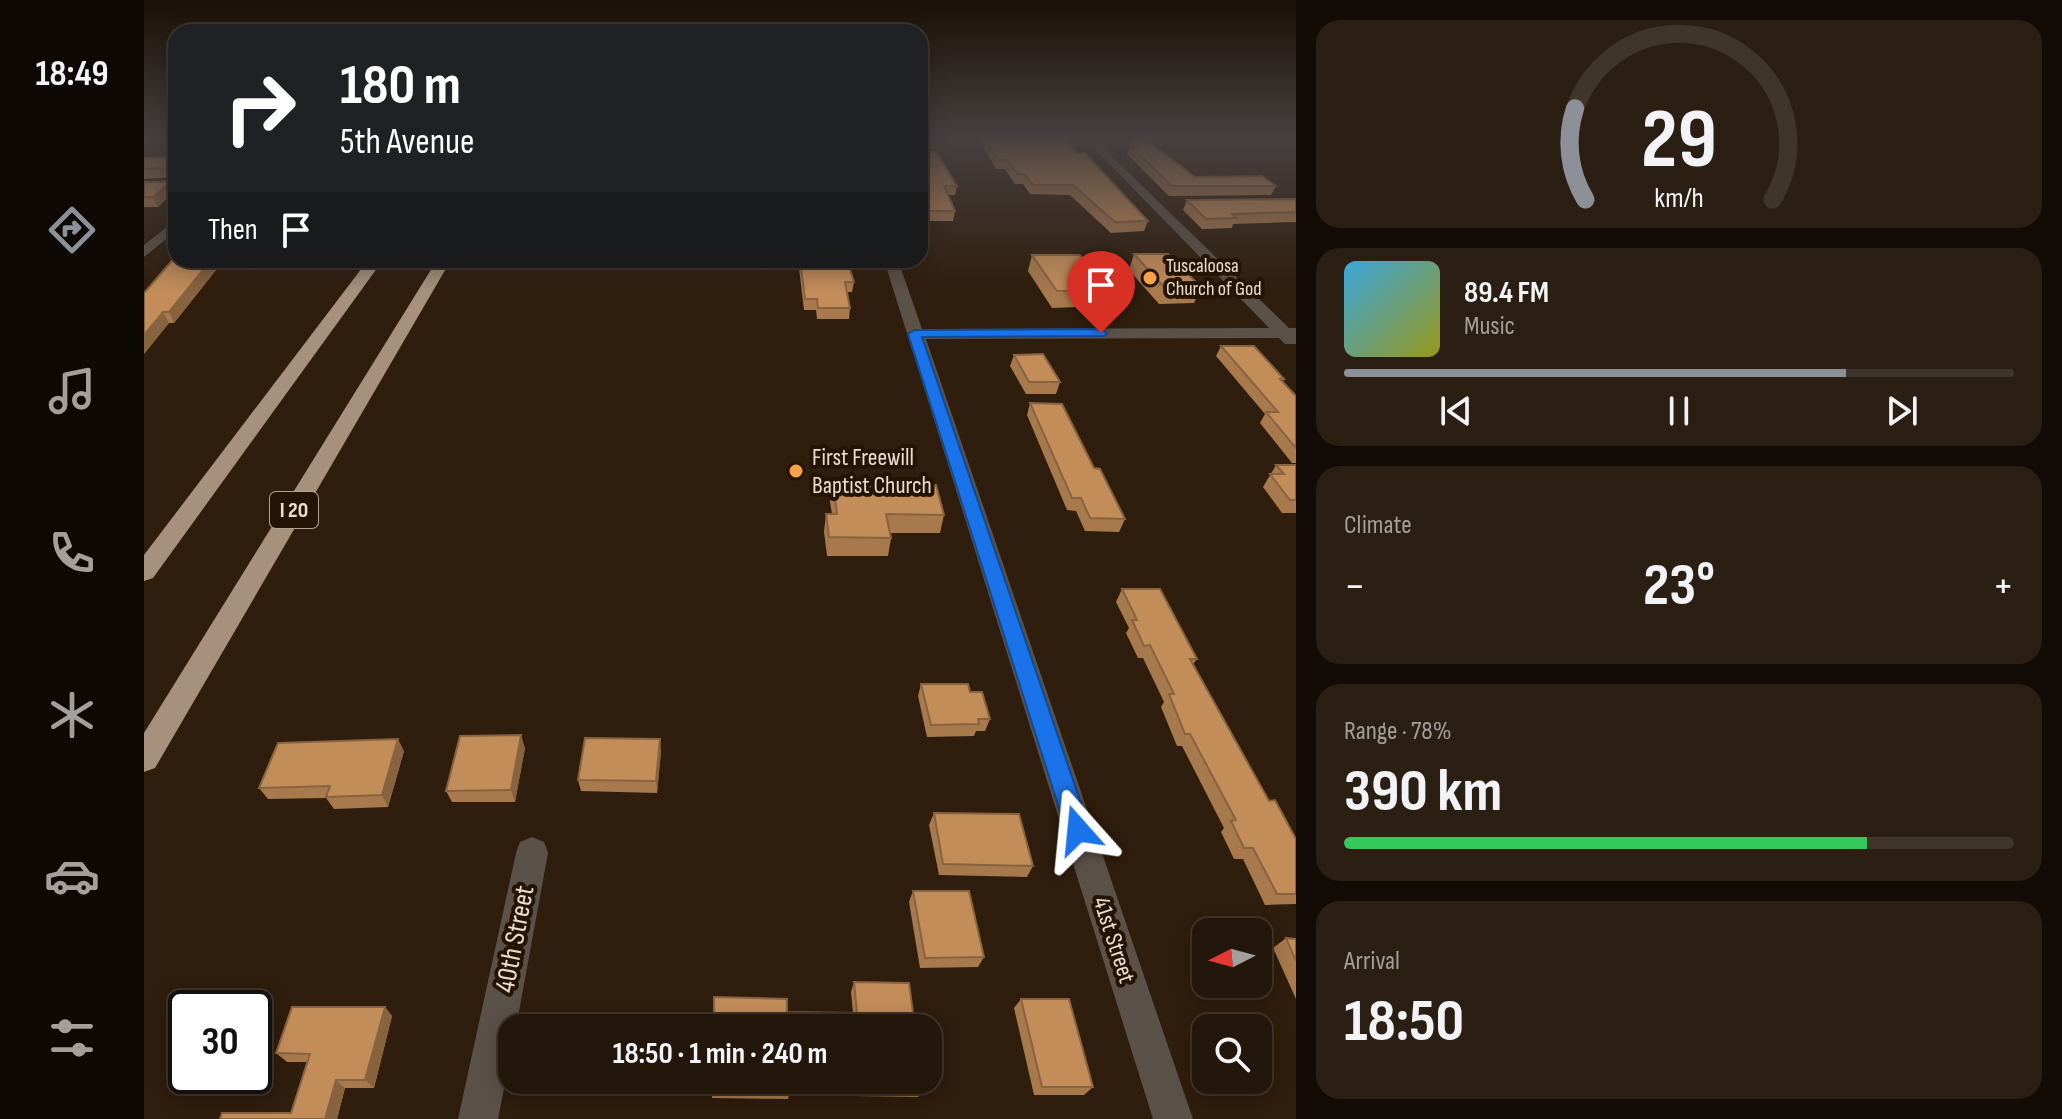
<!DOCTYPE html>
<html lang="en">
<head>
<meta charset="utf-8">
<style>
	:root { --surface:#23160a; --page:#2b1f13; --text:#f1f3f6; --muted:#a39f9c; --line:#40352b; --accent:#8c9099 }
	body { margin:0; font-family:"Sofia Sans Condensed",sans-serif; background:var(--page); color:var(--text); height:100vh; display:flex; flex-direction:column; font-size:30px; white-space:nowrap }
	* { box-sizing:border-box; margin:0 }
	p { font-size:26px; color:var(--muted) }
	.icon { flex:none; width:44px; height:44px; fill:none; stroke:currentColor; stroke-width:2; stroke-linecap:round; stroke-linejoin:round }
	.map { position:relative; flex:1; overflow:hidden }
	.side { display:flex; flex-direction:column; gap:20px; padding:20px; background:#130c06; width:766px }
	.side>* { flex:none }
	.hud { position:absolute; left:24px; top:24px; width:760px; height:244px; border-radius:24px; box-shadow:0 4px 20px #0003,0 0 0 2px var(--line); background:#202124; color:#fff; overflow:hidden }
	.needle { width:52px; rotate:264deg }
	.controls { position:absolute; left:1048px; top:918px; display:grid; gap:16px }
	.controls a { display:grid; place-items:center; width:80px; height:80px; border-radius:16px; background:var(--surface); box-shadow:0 4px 20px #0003,0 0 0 2px var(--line); font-size:40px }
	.speed { position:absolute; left:24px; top:990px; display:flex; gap:16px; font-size:40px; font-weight:700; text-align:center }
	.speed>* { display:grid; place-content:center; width:104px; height:104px; border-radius:50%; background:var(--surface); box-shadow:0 4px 20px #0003,0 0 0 2px var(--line); line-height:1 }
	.speed .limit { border:4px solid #111; border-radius:12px; background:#fff; color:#111 }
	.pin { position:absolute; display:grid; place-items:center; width:68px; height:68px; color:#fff; margin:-82px -34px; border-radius:50% 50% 50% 0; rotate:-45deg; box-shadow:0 0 8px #0007 }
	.pin .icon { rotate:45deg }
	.me { position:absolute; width:88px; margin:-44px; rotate:342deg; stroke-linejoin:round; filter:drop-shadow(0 0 6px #0008) }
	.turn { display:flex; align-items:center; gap:28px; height:168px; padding:0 40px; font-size:36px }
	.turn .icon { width:104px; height:104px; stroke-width:2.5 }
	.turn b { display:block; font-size:56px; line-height:68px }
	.then { display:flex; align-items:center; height:76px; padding:0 40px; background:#0003; gap:16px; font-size:30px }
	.big { font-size:60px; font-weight:700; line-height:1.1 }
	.side .card { flex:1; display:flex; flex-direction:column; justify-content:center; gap:12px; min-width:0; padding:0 28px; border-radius:24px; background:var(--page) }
	.side .dial { align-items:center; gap:0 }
	.dial svg { height:208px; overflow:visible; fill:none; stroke:var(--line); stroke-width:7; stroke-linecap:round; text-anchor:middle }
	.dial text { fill:var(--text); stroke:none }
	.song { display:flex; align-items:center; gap:24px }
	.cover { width:96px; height:96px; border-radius:12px; background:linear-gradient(135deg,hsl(200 70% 55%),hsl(60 70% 35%)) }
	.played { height:8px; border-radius:4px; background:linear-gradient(90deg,var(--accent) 75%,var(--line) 75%) }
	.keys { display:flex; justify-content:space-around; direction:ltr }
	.heat { display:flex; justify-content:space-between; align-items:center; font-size:44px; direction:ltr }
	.charge { height:12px; border-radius:6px; background:linear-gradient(90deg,#34c759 78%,var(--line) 0) }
	.trip { position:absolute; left:354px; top:1014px; width:444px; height:80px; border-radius:24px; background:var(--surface); box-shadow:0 4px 20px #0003,0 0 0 2px var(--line); font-weight:700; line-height:80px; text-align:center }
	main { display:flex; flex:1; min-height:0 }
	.dock { display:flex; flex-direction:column; width:144px; justify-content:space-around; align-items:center; background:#0e0904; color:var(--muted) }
	.dock .icon { width:56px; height:56px }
	.dock .current { color:var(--accent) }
	.dock b { font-size:36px; color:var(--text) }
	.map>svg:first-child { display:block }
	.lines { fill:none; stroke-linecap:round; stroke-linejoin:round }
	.minor { fill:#5a5149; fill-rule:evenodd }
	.highway { fill:#a7917d; fill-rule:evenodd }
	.wall { fill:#a8794d }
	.shaded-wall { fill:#88633f }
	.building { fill:#c38d5a; stroke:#88633f; stroke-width:2 }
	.route { fill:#1a73e8; stroke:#114b97; stroke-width:2 }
	.poi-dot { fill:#f7a149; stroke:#251404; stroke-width:3 }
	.labels { text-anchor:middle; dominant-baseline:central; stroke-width:8; stroke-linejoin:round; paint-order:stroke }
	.far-poi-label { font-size:20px; fill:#eaded3; stroke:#251404; text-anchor:start }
	.shield { fill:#251404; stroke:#afa195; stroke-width:2 }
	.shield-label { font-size:22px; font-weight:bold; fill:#eaded3 }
	.poi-label { font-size:24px; fill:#eaded3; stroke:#251404; text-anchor:start }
	.street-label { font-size:24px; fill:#eaded3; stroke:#251404 }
	.near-street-label { font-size:28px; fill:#eaded3; stroke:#251404 }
</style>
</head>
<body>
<main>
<nav class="dock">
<b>18:49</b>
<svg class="icon current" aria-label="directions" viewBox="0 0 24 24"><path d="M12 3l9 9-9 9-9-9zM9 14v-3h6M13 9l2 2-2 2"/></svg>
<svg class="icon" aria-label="music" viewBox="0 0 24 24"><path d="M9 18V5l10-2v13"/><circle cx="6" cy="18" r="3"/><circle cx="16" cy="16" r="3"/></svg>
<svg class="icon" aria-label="phone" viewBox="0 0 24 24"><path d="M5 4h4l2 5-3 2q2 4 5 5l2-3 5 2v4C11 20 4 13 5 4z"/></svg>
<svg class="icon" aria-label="climate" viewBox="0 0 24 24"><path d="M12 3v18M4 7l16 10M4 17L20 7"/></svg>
<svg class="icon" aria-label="car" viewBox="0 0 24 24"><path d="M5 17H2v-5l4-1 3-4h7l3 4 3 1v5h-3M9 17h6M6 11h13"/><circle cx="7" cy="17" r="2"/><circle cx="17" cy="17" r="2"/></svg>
<svg class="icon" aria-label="filters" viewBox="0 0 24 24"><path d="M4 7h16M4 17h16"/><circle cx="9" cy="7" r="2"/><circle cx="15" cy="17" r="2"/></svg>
</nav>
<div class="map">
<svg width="1152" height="1119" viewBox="0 0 1152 1119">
	<rect width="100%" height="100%" fill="#2f1d0d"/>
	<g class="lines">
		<!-- minor -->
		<g class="minor">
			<path d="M954 143 1145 328H1152V344H1141L1135 338 782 339 1049 1119H1009L740 260H754L778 329 1125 328 950 148 948 146Z"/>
			<path d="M32 180V188L0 189V181Z"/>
			<path d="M32 220V231L0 257V245Z"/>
			<path d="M388 837 400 842 404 853 372 1028H368V1047L354 1119H314L372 853 376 842Z"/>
		</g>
		<!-- highway -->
		<g class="highway">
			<path d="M224 260H239L9 578 0 581V555Z"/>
			<path d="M293 260H307L11 768 0 772V733Z"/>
		</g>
	</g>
	<!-- wall -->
	<g class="wall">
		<path d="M776 137 785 152 813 186 811 195H804L811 211 809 221H783L776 208Z"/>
		<path d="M835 137H921L932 153 1004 221 1000 231 967 233 926 195 886 194 879 184H871L861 169H852L835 138Z"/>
		<path d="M986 145 1051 177 1132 186 1127 195 1025 196 983 154Z"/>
		<path d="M23 157 31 177 0 179V158Z"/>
		<path d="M0 182 30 191 14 207H0Z"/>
		<path d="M1152 199V222L1089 224 1088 228 1058 229 1039 210 1043 200Z"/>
		<path d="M990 254 1057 287 1050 303 1015 304 985 270Z"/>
		<path d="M888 255 964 290 958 306 908 308 884 271Z"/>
		<path d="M32 260H93L90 265H76L30 323H25L0 354Z"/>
		<path d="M654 260H703L710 282 708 292H703L706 308 705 319H673L672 310H660Z"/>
		<path d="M1077 346 1140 379 1139 381 1152 396V463H1148L1116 423 1121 414 1072 356Z"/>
		<path d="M870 355 916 382 912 394H882L866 366Z"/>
		<path d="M886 403 950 468 981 519 975 532 941 531 932 511 923 510 883 415Z"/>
		<path d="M1132 465H1152V513H1138L1119 487Z"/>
		<path d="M689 484 800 515 796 533H746L747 538 744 556H683L680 532 682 514H688L686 502Z"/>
		<path d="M978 589 1053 659 1049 664 1125 801 1152 839V904L1121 905 1099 859H1090L1077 832 1080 828 1038 746H1033L1017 707 1020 702 999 658H994L982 633 985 628 972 602Z"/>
		<path d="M777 684 826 692 846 719 841 731H832L830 736 783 737 774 696Z"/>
		<path d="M381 748 371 802H308L302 791Z"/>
		<path d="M260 751 244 807 190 809 182 798 124 799 115 788Z"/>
		<path d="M517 751 513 793 437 791 434 780Z"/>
		<path d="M790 813 889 866 883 877 795 875 785 825Z"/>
		<path d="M769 891 840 957 834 967 776 968 765 902Z"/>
		<path d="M1142 938 1152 939V999L1129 948Z"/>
		<path d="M710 982 771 1028 709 1013 707 992Z"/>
		<path d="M877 999 949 1087 940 1095H890L870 1008Z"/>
		<path d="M241 1007 248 1016 230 1088H201L193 1119H76L147 1113 163 1062H143L132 1053Z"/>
		<path d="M568 1080 779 1089 774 1097 645 1095 644 1099 568 1098Z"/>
	</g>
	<!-- shaded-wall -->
	<g class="shaded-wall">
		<path d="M26 182 30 191 14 207 9 197Z"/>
		<path d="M67 260H73L76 265 30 323 25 312Z"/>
		<path d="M19 312 25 323 0 354V335Z"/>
		<path d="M377 735 381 748 371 802 367 790Z"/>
		<path d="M254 739 260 751 244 807 238 795Z"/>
		<path d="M516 739 517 751 513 793 512 781Z"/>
		<path d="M241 1007 248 1016 230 1088 221 1080Z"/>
		<path d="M192 1080 201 1088 193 1119H181Z"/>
	</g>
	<!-- building -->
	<g class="building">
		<path d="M776 137H777L785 152H792L813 186H800L811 211H785L776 195Z"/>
		<path d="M841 137H921L932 153H941L1004 221 971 222 929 185H889L881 174H873L863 160H854Z"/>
		<path d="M993 137H999L1051 177 1118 176 1132 186H1028L986 145Z"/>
		<path d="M32 151V176L31 177 28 168 0 169V158L23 157Z"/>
		<path d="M0 182H26L9 197H0Z"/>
		<path d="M1152 199V212L1088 214 1092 218 1062 219 1043 200Z"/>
		<path d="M990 254H1024L1057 287 1021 288Z"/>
		<path d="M888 255H936L964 290 913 291Z"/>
		<path d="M32 256V260H67L25 312H19L0 335V293Z"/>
		<path d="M656 260H703L710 282H701L706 308H674L673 299H661Z"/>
		<path d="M1077 346H1110L1140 379H1136L1152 396V448L1122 412H1134Z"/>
		<path d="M899 354 916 382H885L870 355Z"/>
		<path d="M886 403 918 404 950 468 956 469 981 519 946 518 937 498H928Z"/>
		<path d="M1132 465H1152V500H1146L1126 474H1140Z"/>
		<path d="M689 484 792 485 800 515 742 514 747 538 685 537 682 514H693Z"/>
		<path d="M978 589H1016L1053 659H1046L1125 801 1131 800 1152 839V894H1133L1109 848H1100L1087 821 1092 820 1046 734H1041L1025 694H1030L1006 645 1000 646 988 620H993Z"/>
		<path d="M777 684H824L826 692H838L846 719H834L835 724 787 725Z"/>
		<path d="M377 735 367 790 302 791 316 736Z"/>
		<path d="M441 738 516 739 512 781 434 780Z"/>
		<path d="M254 739 238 795 182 797 186 786 115 788 134 743Z"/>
		<path d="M790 813 875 814 889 866 799 864Z"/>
		<path d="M769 891H825L840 957 781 958Z"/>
		<path d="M1142 938 1152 939V961Z"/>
		<path d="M710 982 765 983 771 1028H570V997L643 999V1012L713 1013Z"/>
		<path d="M877 999H925L949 1087H898Z"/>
		<path d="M148 1007H241L221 1080H192L181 1119H76L78 1113H147L166 1054 132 1053Z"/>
		<path d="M568 1080H778L779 1089 646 1087V1092L568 1090Z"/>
	</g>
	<!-- sky -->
	<linearGradient id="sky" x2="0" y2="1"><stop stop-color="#1a1007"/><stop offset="0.47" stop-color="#474040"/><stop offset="1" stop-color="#474040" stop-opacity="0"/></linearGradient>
	<rect width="1152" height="293" fill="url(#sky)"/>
	<!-- route -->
	<path class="route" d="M957 329 963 333 961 336 778 337 946 830 943 838 934 842 925 838 922 830 764 334 771 330Z"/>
	<!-- markers -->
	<g class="poi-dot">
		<circle cx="1006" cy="278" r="8"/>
		<circle cx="652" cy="471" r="8"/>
	</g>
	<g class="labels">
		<!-- far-poi labels -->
		<g class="far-poi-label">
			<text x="1022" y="266">Tuscaloosa<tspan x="1022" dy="23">Church of God</tspan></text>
		</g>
		<!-- shield labels -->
		<rect class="shield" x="126" y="492" width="48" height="36" rx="6"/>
		<g class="shield-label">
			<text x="150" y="510">I 20</text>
		</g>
		<!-- poi labels -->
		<g class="poi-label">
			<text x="668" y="457">First Freewill<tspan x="668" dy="28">Baptist Church</tspan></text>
		</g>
		<!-- street labels -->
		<g class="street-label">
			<text transform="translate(970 940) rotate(72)">41st Street</text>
		</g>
		<!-- near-street labels -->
		<g class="near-street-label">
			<text transform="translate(371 939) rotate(-79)">40th Street</text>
		</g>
	</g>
</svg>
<div class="controls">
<a><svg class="needle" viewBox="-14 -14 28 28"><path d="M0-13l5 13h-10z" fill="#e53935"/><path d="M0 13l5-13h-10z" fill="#a39f9c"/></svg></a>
<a><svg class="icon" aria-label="search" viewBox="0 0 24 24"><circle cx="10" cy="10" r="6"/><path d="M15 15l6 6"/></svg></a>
</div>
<div class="speed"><div class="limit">30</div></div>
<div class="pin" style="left:957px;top:333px;background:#d93025"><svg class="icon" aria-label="arrive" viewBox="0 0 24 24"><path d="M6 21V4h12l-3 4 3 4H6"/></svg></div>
<svg class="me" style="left:934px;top:830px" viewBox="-20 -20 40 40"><path d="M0-17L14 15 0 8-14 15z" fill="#1a73e8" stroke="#fff" stroke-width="4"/></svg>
<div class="trip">18:50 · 1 min · 240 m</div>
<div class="hud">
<div class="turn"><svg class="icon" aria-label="right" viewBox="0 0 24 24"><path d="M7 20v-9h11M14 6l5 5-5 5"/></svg><div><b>180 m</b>5th Avenue</div></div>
<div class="then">Then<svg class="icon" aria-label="arrive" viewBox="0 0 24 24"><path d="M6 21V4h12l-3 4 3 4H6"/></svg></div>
</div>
</div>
<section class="side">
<div class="card dial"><svg viewBox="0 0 100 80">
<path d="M14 69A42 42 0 1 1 86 69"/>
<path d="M14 69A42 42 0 0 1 10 34" stroke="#8c9099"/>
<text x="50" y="56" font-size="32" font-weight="700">29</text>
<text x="50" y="72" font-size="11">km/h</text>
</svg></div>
<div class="card">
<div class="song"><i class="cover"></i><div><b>89.4 FM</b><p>Music</p></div></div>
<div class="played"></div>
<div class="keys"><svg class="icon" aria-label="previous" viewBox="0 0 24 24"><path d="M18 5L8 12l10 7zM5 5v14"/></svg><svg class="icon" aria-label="pause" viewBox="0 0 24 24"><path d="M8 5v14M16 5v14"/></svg><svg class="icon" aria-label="next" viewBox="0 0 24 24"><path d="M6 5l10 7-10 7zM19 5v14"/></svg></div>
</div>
<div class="card"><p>Climate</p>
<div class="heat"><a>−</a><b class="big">23°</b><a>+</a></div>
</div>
<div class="card"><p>Range · 78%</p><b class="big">390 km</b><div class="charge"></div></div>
<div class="card"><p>Arrival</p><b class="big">18:50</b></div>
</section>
</main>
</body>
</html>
